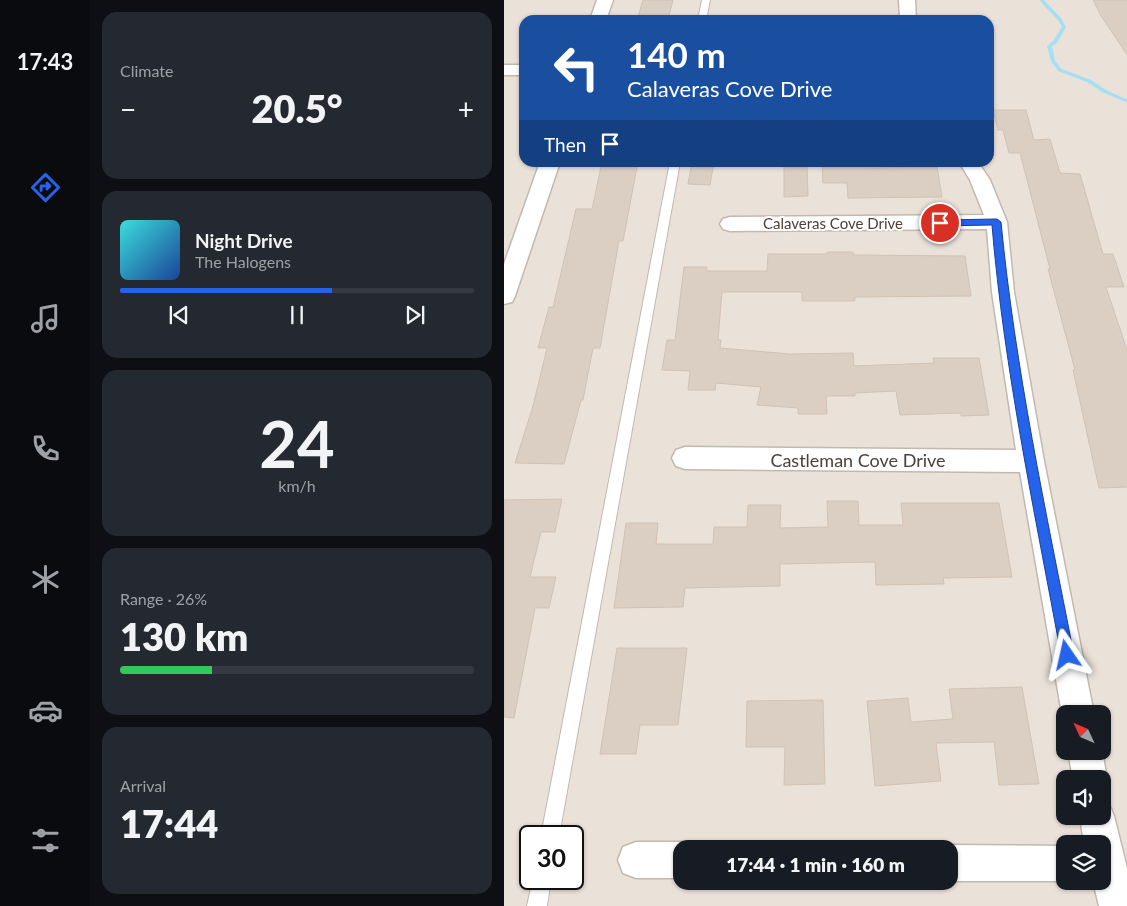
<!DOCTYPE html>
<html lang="en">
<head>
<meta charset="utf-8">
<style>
	:root { --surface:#171b24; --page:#242831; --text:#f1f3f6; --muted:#9ea1a6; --line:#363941; --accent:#2563eb }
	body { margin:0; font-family:Lato,sans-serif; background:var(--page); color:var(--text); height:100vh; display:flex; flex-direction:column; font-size:19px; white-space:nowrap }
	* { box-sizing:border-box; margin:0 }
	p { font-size:16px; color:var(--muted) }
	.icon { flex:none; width:28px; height:28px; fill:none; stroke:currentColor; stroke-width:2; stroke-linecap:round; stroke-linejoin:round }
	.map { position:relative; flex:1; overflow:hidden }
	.details { display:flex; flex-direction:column; gap:12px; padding:12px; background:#0d0f14; width:414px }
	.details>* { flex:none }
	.hud { position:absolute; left:15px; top:15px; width:475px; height:152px; border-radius:15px; box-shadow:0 1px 4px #0004; background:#1a4fa0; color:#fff; overflow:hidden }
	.needle { width:32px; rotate:314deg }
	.fabs { position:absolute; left:552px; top:705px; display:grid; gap:10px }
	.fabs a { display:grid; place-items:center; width:55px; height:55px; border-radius:10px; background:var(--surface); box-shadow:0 1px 4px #0004; font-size:25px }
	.speed { position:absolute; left:15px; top:825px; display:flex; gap:10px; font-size:25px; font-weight:700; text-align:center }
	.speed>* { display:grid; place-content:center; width:65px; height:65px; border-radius:50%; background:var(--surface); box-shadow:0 1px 4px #0004; line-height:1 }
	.speed .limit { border:2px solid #111; border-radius:8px; background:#fff; color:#111 }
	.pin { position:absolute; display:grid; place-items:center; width:42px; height:42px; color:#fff; margin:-21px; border:2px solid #fff; border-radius:50%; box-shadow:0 1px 5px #0007 }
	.me { position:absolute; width:55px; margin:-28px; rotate:349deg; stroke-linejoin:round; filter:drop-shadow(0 0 4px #0008) }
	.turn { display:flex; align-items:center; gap:18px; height:105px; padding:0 25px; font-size:22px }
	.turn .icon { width:65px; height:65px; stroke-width:2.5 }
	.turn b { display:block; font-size:35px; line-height:42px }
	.then { display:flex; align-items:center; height:48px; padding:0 25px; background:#0003; gap:10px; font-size:19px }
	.big { font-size:38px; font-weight:800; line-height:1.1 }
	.details .tile { flex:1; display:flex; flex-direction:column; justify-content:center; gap:8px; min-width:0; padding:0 18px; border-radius:15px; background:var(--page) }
	.details .dial { align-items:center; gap:0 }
	.dial b { font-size:65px; line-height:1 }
	.song { display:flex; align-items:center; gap:15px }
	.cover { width:60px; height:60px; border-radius:8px; background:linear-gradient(135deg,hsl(180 70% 55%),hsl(220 70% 35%)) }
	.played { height:5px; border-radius:2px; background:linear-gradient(90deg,var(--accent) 60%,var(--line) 60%) }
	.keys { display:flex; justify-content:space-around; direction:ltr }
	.heat { display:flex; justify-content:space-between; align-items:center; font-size:28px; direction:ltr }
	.charge { height:8px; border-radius:4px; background:linear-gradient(90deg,#34c759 26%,var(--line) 0) }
	.trip { position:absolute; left:169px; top:840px; width:285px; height:50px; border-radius:15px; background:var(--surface); box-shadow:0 1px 4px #0004; font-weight:800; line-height:50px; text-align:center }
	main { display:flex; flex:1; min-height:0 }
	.tab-bar { display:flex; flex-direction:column; width:90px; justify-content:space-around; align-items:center; background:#090b0e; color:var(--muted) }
	.tab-bar .icon { width:35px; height:35px }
	.tab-bar .selected { color:var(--accent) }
	.tab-bar b { font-size:22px; color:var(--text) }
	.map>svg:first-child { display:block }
	.residential { fill:#eae2d9; fill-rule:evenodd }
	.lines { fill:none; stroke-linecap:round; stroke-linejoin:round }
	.stream { fill:#a7def3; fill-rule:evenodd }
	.building { fill:#dbcec3; stroke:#d3c2b3 }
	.service-casing { stroke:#c2b8ad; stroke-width:2 }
	.minor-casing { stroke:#c2b8ad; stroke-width:3 }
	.service { fill:#fff; fill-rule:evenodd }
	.minor { fill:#fff; fill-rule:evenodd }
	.route { fill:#2563eb; stroke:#184099 }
	.labels { text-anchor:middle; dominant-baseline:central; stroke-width:4; stroke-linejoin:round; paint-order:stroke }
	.far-street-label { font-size:15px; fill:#4b4138; stroke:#fff }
	.street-label { font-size:18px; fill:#4b4138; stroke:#fff }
</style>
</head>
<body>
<main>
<nav class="tab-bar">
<b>17:43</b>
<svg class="icon selected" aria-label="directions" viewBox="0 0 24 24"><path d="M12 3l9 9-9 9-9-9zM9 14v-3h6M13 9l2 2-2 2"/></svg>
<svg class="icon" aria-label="music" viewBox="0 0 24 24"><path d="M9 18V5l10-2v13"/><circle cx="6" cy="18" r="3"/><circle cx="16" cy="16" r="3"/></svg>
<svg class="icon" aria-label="phone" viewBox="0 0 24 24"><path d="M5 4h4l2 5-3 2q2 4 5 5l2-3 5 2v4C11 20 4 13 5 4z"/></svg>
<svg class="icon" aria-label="climate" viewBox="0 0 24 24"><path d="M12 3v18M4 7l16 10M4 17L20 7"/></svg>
<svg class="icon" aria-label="car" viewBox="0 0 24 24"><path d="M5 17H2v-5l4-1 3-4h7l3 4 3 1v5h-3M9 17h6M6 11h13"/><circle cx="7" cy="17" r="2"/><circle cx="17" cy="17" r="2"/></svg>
<svg class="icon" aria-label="filters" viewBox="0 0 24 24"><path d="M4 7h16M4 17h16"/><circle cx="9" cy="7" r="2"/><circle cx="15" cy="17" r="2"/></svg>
</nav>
<section class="details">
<div class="tile"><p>Climate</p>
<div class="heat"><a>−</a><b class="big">20.5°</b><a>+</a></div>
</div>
<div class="tile">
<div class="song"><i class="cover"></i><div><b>Night Drive</b><p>The Halogens</p></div></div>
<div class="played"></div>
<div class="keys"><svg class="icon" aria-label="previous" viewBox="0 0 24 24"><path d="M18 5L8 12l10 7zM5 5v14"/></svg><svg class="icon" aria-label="pause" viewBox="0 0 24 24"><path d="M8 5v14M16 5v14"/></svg><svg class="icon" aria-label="next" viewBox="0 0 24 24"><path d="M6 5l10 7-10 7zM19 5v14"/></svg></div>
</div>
<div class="tile dial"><b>24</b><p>km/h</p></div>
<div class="tile"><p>Range · 26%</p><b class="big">130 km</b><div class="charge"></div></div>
<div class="tile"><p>Arrival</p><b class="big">17:44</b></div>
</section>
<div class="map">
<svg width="624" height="906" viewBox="0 0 624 906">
	<rect width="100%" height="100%" fill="#f6f1eb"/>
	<!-- residential -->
	<path class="residential" d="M0 0H623V906H0ZM20 20H485V162H20ZM561 714H599V751H561ZM561 779H599V816H561ZM26 836H69V879H26ZM561 844H599V881H561ZM178 849H445V881H178Z"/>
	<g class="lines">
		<!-- stream -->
		<path class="stream" d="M536 0H540L557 18 562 27 553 43 548 46 551 61 558 69 587 80 602 90 624 100V103L598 92 583 82 554 71 547 61 543 46 549 41 558 27C553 16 542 10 536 0Z"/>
	</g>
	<!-- building -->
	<g class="building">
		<path d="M139 0H169L164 20H133Z"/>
		<path d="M589 0H624V56L597 16Z"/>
		<path d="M489 110H522L530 140 546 139 556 173 576 174 599 254H609L620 287H602L624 353V487L595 488 569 370H571L544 269H546L516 153H505L499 130H494Z"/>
		<path d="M98 162H134L119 241H115L96 348H89L79 400H77L60 464 11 463 29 406 43 348H34L45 307H49L72 209H88Z"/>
		<path d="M188 162H210L206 185 184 184Z"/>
		<path d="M318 163H362V168L433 167 438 197 344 198 343 183H319Z"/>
		<path d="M303 165 304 196 280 197V166Z"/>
		<path d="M323 252H349V255L461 256 467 296 351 297V301H298V292H218L214 340H217L216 348 286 354 349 353 350 366 430 363 429 358H475L485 415 457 416V413L396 415 392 391 351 393V396H322L323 414H294V408L253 405 257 387 212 383 211 390H184L186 371 158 370 163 340H171L180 267H203V271H263L264 254H323Z"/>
		<path d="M58 499 51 532H37L26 577H52L45 608H31L10 718 0 717V500Z"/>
		<path d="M323 501H354L355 525H399L397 503H495L508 577 439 578 440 584 372 585 371 562 276 564V586L181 588 179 607 110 608 122 523H154L152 544H209L210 527H243L244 505H277L276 528 324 527Z"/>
		<path d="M113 648H183L174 725H136L132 754H96Z"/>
		<path d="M518 687 535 784 495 785 490 742 432 743 437 781 371 786 363 701 404 698 407 722 449 719 445 689Z"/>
		<path d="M319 700 321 784 280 785 281 747H242L243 701Z"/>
	</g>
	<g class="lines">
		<!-- service casing -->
		<g class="service-casing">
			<g id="service">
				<path d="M198 0H206L202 20H194Z"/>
				<path d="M166 162H176L55 836H37Z"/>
				<path d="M29 879H47L43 906H23Z"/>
			</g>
		</g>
		<!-- minor casing -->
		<g class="minor-casing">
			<g id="minor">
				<path d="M93 0H109L102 20H86Z"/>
				<path d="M395 0H411L412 20H396Z"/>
				<rect x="0" y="65" width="20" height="10"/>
				<path d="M36 162H56L11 296 8 302 0 304V264Z"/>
				<path d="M455 162H474L486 180 503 222 510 292 540 461 590 714H561V722L558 714 516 472 181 469 172 466 168 458 172 450 181 447 512 450 488 292 483 229 226 231 219 229 216 224 219 219 226 217 480 215 466 180Z"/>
				<path d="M564 751H598L603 779 599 789V779H569Z"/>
				<path d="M599 801 605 804 610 816 624 872V906H595L589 881H599V844H580L576 816H599Z"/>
				<path d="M132 842H178L191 849H178V878H132L119 873 114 860 119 847Z"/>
				<path d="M445 845 561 846 563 881H445V849H436Z"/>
			</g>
		</g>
		<!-- service -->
		<use href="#service" class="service"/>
		<!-- minor -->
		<use href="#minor" class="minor"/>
	</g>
	<!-- route -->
	<path class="route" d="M493 219 497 222C511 368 542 512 570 655L568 660 563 662 558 660 557 655C531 513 500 370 488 225L436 226 431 223 436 220Z"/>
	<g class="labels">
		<!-- far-street labels -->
		<g class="far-street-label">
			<text x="329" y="223">Calaveras Cove Drive</text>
		</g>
		<!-- street labels -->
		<g class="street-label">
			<text x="354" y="460">Castleman Cove Drive</text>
		</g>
	</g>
</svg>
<div class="fabs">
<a><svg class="needle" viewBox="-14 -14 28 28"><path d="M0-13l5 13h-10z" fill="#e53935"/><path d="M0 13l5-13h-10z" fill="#9ea1a6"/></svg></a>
<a><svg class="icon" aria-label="sound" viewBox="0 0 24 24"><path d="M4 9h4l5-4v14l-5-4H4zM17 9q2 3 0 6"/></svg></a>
<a><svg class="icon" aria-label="layers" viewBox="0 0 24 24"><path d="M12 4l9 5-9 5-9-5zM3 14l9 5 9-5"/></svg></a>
</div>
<div class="speed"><div class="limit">30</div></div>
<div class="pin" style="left:436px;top:223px;background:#d93025"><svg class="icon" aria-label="arrive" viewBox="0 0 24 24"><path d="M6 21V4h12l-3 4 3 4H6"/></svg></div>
<svg class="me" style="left:563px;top:655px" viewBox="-20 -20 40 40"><path d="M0-17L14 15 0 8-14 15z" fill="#2563eb" stroke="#fff" stroke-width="4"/></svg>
<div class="trip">17:44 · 1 min · 160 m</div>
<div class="hud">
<div class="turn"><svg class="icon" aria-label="left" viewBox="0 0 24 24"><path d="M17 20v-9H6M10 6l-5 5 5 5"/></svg><div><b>140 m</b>Calaveras Cove Drive</div></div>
<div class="then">Then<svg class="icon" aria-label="arrive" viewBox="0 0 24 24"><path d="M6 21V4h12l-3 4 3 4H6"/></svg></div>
</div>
</div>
</main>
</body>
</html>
